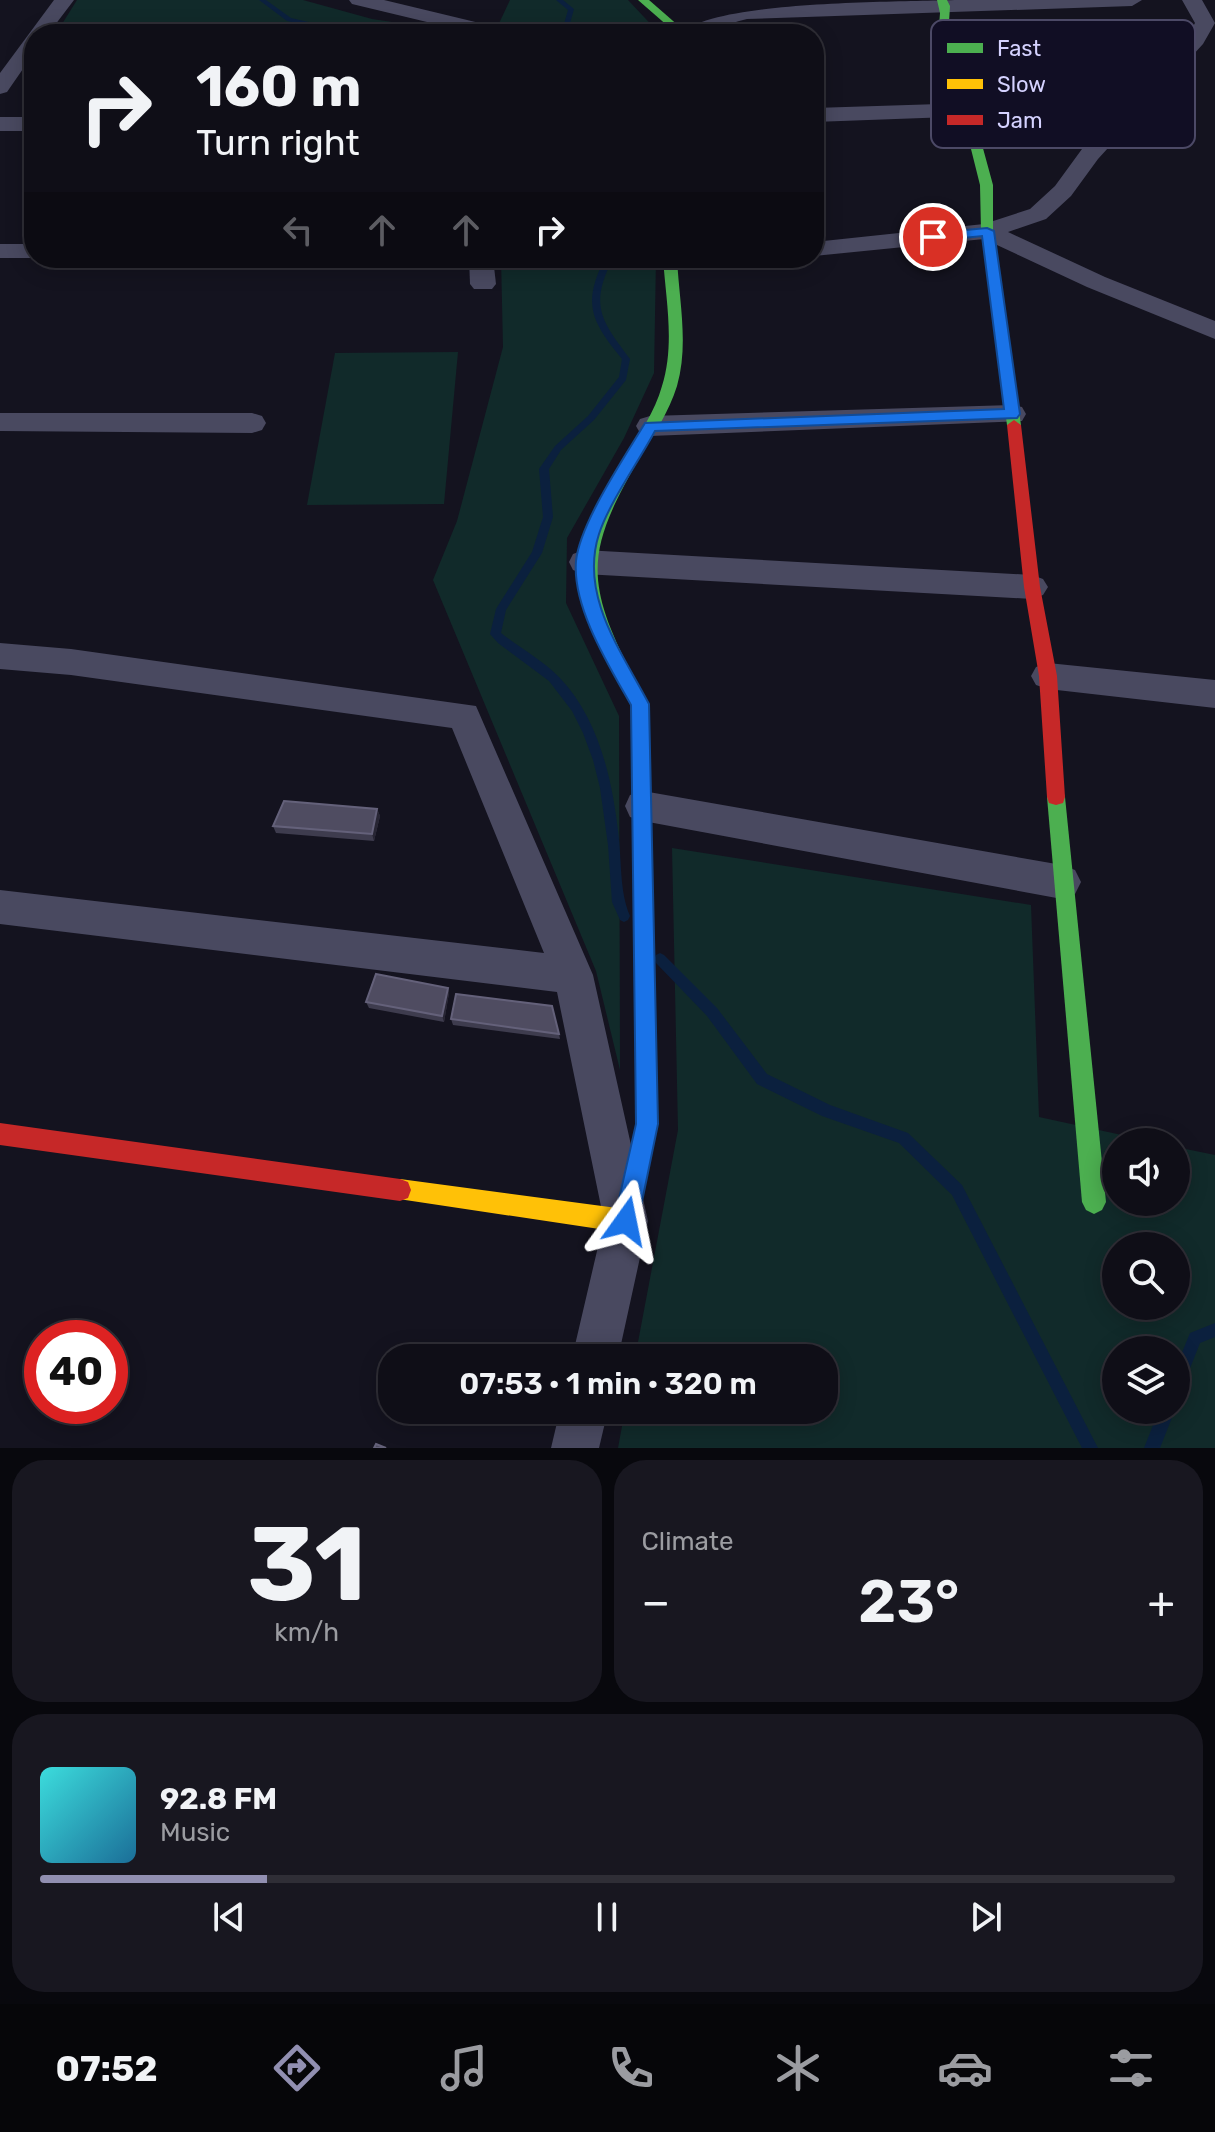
<!DOCTYPE html>
<html lang="en">
<head>
<meta charset="utf-8">
<style>
	:root { --surface:#0f0e17; --page:#181720; --text:#f1f3f6; --muted:#9b9ca1; --line:#2f2e36; --accent:#918fb1 }
	body { margin:0; font-family:Rubik,sans-serif; background:var(--page); color:var(--text); height:100vh; display:flex; flex-direction:column; font-size:30px; white-space:nowrap }
	* { box-sizing:border-box; margin:0 }
	p { font-size:26px; color:var(--muted) }
	.icon { flex:none; width:44px; height:44px; fill:none; stroke:currentColor; stroke-width:2; stroke-linecap:round; stroke-linejoin:round }
	.map { position:relative; height:1448px; overflow:hidden }
	.panel { display:flex; flex-direction:column; gap:12px; padding:12px; background:#08080d; flex:1 }
	.panel>* { flex:none }
	.hud { position:absolute; left:24px; top:24px; width:800px; height:244px; border-radius:32px; box-shadow:0 4px 20px #0003,0 0 0 2px var(--line); background:#0f0e17; color:var(--text); overflow:hidden }
	.buttons { position:absolute; left:1102px; top:1128px; display:grid; gap:16px }
	.buttons a { display:grid; place-items:center; width:88px; height:88px; border-radius:50%; background:var(--surface); box-shadow:0 4px 20px #0003,0 0 0 2px var(--line); font-size:40px }
	.speed { position:absolute; left:24px; top:1320px; display:flex; gap:16px; font-size:40px; font-weight:700; text-align:center }
	.speed>* { display:grid; place-content:center; width:104px; height:104px; border-radius:50%; background:var(--surface); box-shadow:0 4px 20px #0003,0 0 0 2px var(--line); line-height:1 }
	.speed .limit { border:12px solid #d22; background:#fff; color:#111 }
	.pin { position:absolute; display:grid; place-items:center; width:68px; height:68px; color:#fff; margin:-34px; border:4px solid #fff; border-radius:50%; box-shadow:0 2px 8px #0007 }
	.me { position:absolute; width:88px; margin:-44px; rotate:12deg; stroke-linejoin:round; filter:drop-shadow(0 0 6px #0008) }
	.turn { display:flex; align-items:center; gap:28px; height:168px; padding:0 40px; font-size:36px }
	.turn .icon { width:104px; height:104px; stroke-width:2.5 }
	.turn b { display:block; font-size:56px; line-height:68px }
	.lanes { display:flex; align-items:center; height:76px; padding:0 40px; background:#0003; justify-content:center; gap:40px; direction:ltr }
	.lanes .off { opacity:.35 }
	.big { font-size:60px; font-weight:600; line-height:1.1 }
	.panel .card { flex:1; display:flex; flex-direction:column; justify-content:center; gap:12px; min-width:0; padding:0 28px; border-radius:32px; background:var(--page) }
	.panel .dial { align-items:center; gap:0 }
	.dial b { font-size:104px; line-height:1 }
	.song { display:flex; align-items:center; gap:24px }
	.cover { width:96px; height:96px; border-radius:12px; background:linear-gradient(135deg,hsl(180 70% 55%),hsl(200 70% 35%)) }
	.played { height:8px; border-radius:4px; background:linear-gradient(90deg,var(--accent) 20%,var(--line) 20%) }
	.keys { display:flex; justify-content:space-around; direction:ltr }
	.heat { display:flex; justify-content:space-between; align-items:center; font-size:44px; direction:ltr }
	.panel .tiles { flex:1; display:grid; gap:12px; grid-template-columns:1fr 1fr }
	.card:last-child { grid-column:span 2 }
	.trip { position:absolute; left:378px; top:1344px; width:460px; height:80px; border-radius:32px; background:var(--surface); box-shadow:0 4px 20px #0003,0 0 0 2px var(--line); font-weight:600; line-height:80px; text-align:center }
	.dock { display:flex; height:128px; justify-content:space-around; align-items:center; background:#060609; color:var(--muted) }
	.dock .icon { width:56px; height:56px }
	.dock .selected { color:var(--accent) }
	.dock b { font-size:36px; color:var(--text) }
	.map>svg:first-child { display:block }
	.green { fill:#112a2a; fill-rule:evenodd }
	.lines { fill:none; stroke-linecap:round; stroke-linejoin:round }
	.stream { fill:#0b203e; fill-rule:evenodd }
	.street { fill:#494960; fill-rule:evenodd }
	.fast { fill:#4caf50; fill-rule:evenodd }
	.slow { fill:#ffc107; fill-rule:evenodd }
	.jam { fill:#c62828; fill-rule:evenodd }
	.wall { fill:#3e3c4e }
	.shaded-wall { fill:#272533 }
	.building { fill:#4f4c61; stroke:#64617a; stroke-width:2 }
	.route { fill:#1a73e8; stroke:#114b97; stroke-width:2 }
	.key { fill:#110e24; stroke:#4c4966; stroke-width:2 }
	.key-label { font-size:22px; fill:#d5d2ff }
</style>
</head>
<body>
<div class="map">
<svg width="1215" height="1448" viewBox="0 0 1215 1448">
	<rect width="100%" height="100%" fill="#14131f"/>
	<!-- green -->
	<g class="green">
		<path d="M77 0H303L372 19 473 34H160L107 25 62 24Z"/>
		<path d="M510 0H628L660 34H494Z"/>
		<path d="M501 258H656L654 373 624 438 567 538 566 603 619 716 620 1070 596 971 433 580 457 521 503 347Z"/>
		<path d="M458 352 444 504 307 505 335 353Z"/>
		<path d="M672 848 1031 905 1039 1117 1154 1142H1116V1202H1176V1147L1215 1155V1448H618L625 1410H824V1358H635L678 1130ZM1116 1246H1176V1306H1116ZM1116 1350H1176V1410H1116Z"/>
	</g>
	<g class="lines">
		<!-- stream -->
		<g class="stream">
			<path d="M259 0H266L291 18 361 34H348L287 21Z"/>
			<path d="M556 0H563L574 9 567 34H561L568 10Z"/>
			<path d="M605 258H613C589 306 601 320 630 359L626 380 594 420 561 450 549 469 553 517 542 553 506 610 501 633C520 648 542 660 559 677 598 717 612 778 618 831 622 859 619 890 630 916L628 920 624 922 620 920 612 902 608 845 600 788 593 760 583 733 572 711 549 681 498 643 490 634 496 609 532 552 543 517 539 469 555 446 588 416 619 377 622 359C591 321 582 304 605 258Z"/>
			<path d="M660 953 664 955 717 1008 767 1074 830 1105 908 1133 962 1185 1098 1448H1082L952 1195 899 1143 822 1116 757 1084 707 1016 656 963 654 959 656 955Z"/>
			<path d="M1215 1323V1337L1200 1343 1181 1391 1176 1394V1367L1190 1333Z"/>
			<path d="M1159 1410H1175L1160 1448H1144Z"/>
		</g>
		<!-- street -->
		<g class="street">
			<path d="M54 0H74L55 25 109 28 119 34H34V53L7 92 0 94V73Z"/>
			<path d="M349 0H384L492 26 495 30 492 34H477L352 4Z"/>
			<path d="M958 0H1142L1132 6 747 19C723 25 705 34 681 34 712 0 904 2 958 0Z"/>
			<path d="M1182 0H1202L1215 23 1203 44 1098 159 1071 196 1046 219 1008 232 1105 277 1215 321V339L1087 287 984 239 814 256V242L984 224 1030 209 1055 186 1082 149 1118 111 814 122V108L1130 98 1187 37 1195 23Z"/>
			<rect x="0" y="117" width="34" height="14"/>
			<path d="M0 244H34L35 258H0Z"/>
			<path d="M469 258H493L496 284 492 289H474L470 284Z"/>
			<path d="M1012 405 1022 407 1026 414 1022 421 650 436 640 433 636 426 640 419 650 416Z"/>
			<path d="M0 413H252L262 416 266 423 262 430 252 433 0 431Z"/>
			<path d="M584 550 1032 575 1043 579 1048 587 1043 595 1032 599 584 574 573 570 569 562 573 554Z"/>
			<path d="M0 643 71 649 476 706 593 975 648 1221 618 1358H572L604 1221 557 992 0 924V890L544 953 452 728 71 675 0 669Z"/>
			<path d="M1048 663 1215 680V708L1048 689 1036 685 1031 676 1036 667Z"/>
			<path d="M643 791 1062 865 1075 870 1081 882 1075 894 1062 899 643 821 630 817 625 806 630 795Z"/>
			<path d="M560 1410H608L599 1448H551Z"/>
		</g>
		<!-- fast -->
		<g class="fast">
			<path d="M638 0H649L688 34H677Z"/>
			<path d="M937 0H947L950 6 947 54 981 141 993 185V231L1021 425 1014 430 1007 425 981 231 980 185 969 141 937 54 940 13Z"/>
			<path d="M663 258H677C679 301 689 344 677 386 669 412 654 434 640 457 587 549 583 579 632 674L629 679H617C567 583 571 549 625 457 639 434 655 412 662 386 675 344 666 301 663 258Z"/>
			<path d="M1056 789 1063 791 1065 797 1106 1202 1102 1210 1094 1214 1086 1210 1082 1202 1047 797 1049 791Z"/>
		</g>
		<!-- slow -->
		<path class="slow" d="M645 977 652 980 655 987 658 1124 634 1229 626 1233 392 1198 389 1190 392 1182 400 1179 617 1208 636 1124 635 987 638 980Z"/>
		<!-- jam -->
		<g class="jam">
			<path d="M1014 420 1021 425 1040 587 1057 676 1065 797 1063 803 1056 805 1049 803 1047 797 1039 676 1024 587 1007 425Z"/>
			<path d="M623 667 629 669 649 704 655 987 652 994 645 997 638 994 635 987 631 705 614 674 617 669Z"/>
			<path d="M0 1123 400 1179 408 1182 411 1190 408 1198 400 1201 0 1145Z"/>
		</g>
	</g>
	<!-- wall -->
	<g class="wall">
		<path d="M377 809 380 816 374 841 276 833 273 826Z"/>
		<path d="M448 988 449 993 444 1022 369 1008 366 1002Z"/>
		<path d="M451 1019 559 1034 560 1039 453 1025Z"/>
	</g>
	<!-- shaded-wall -->
	<g class="shaded-wall">
		<path d="M91 26 93 34H82Z"/>
		<path d="M377 809 380 816 374 841 372 834Z"/>
		<path d="M448 988 449 993 444 1022 442 1016Z"/>
	</g>
	<!-- building -->
	<g class="building">
		<path d="M64 23 91 26 82 34H53Z"/>
		<path d="M284 801 377 809 372 834 273 826Z"/>
		<path d="M376 974 448 988 442 1016 366 1002Z"/>
		<path d="M456 994 552 1006 559 1034 451 1019Z"/>
		<path d="M376 1444 386 1448H374Z"/>
	</g>
	<!-- route -->
	<path class="route" d="M987 228 994 231 1020 414 1017 418 655 431C639 461 609 503 599 534 579 596 622 652 649 704L658 1124 638 1221 634 1230 626 1233 617 1230 614 1221 636 1124 631 705C609 666 572 607 576 561 580 523 624 458 645 423L1004 409 982 236 933 241 927 237 933 233Z"/>
	<!-- legend -->
	<rect x="931" y="20" width="264" height="128" rx="12" class="key"/>
	<rect x="947" y="43" width="36" height="10" fill="#4caf50"/>
	<rect x="947" y="79" width="36" height="10" fill="#ffc107"/>
	<rect x="947" y="115" width="36" height="10" fill="#c62828"/>
	<g class="key-label">
		<text x="997" y="56">Fast</text>
		<text x="997" y="92">Slow</text>
		<text x="997" y="128">Jam</text>
	</g>
</svg>
<div class="buttons">
<a><svg class="icon" aria-label="sound" viewBox="0 0 24 24"><path d="M4 9h4l5-4v14l-5-4H4zM17 9q2 3 0 6"/></svg></a>
<a><svg class="icon" aria-label="search" viewBox="0 0 24 24"><circle cx="10" cy="10" r="6"/><path d="M15 15l6 6"/></svg></a>
<a><svg class="icon" aria-label="layers" viewBox="0 0 24 24"><path d="M12 4l9 5-9 5-9-5zM3 14l9 5 9-5"/></svg></a>
</div>
<div class="speed"><div class="limit">40</div></div>
<div class="pin" style="left:933px;top:237px;background:#d93025"><svg class="icon" aria-label="arrive" viewBox="0 0 24 24"><path d="M6 21V4h12l-3 4 3 4H6"/></svg></div>
<svg class="me" style="left:626px;top:1221px" viewBox="-20 -20 40 40"><path d="M0-17L14 15 0 8-14 15z" fill="#1a73e8" stroke="#fff" stroke-width="4"/></svg>
<div class="trip">07:53 · 1 min · 320 m</div>
<div class="hud">
<div class="turn"><svg class="icon" aria-label="right" viewBox="0 0 24 24"><path d="M7 20v-9h11M14 6l5 5-5 5"/></svg><div><b>160 m</b>Turn right</div></div>
<div class="lanes"><svg class="icon off" aria-label="left" viewBox="0 0 24 24"><path d="M17 20v-9H6M10 6l-5 5 5 5"/></svg><svg class="icon off" aria-label="ahead" viewBox="0 0 24 24"><path d="M12 20V5M6 11l6-6 6 6"/></svg><svg class="icon off" aria-label="ahead" viewBox="0 0 24 24"><path d="M12 20V5M6 11l6-6 6 6"/></svg><svg class="icon" aria-label="right" viewBox="0 0 24 24"><path d="M7 20v-9h11M14 6l5 5-5 5"/></svg></div>
</div>
</div>
<section class="panel">
<div class="tiles">
<div class="card dial"><b>31</b><p>km/h</p></div>
<div class="card"><p>Climate</p>
<div class="heat"><a>−</a><b class="big">23°</b><a>+</a></div>
</div>
<div class="card">
<div class="song"><i class="cover"></i><div><b>92.8 FM</b><p>Music</p></div></div>
<div class="played"></div>
<div class="keys"><svg class="icon" aria-label="previous" viewBox="0 0 24 24"><path d="M18 5L8 12l10 7zM5 5v14"/></svg><svg class="icon" aria-label="pause" viewBox="0 0 24 24"><path d="M8 5v14M16 5v14"/></svg><svg class="icon" aria-label="next" viewBox="0 0 24 24"><path d="M6 5l10 7-10 7zM19 5v14"/></svg></div>
</div>
</div>
</section>
<nav class="dock">
<b>07:52</b>
<svg class="icon selected" aria-label="directions" viewBox="0 0 24 24"><path d="M12 3l9 9-9 9-9-9zM9 14v-3h6M13 9l2 2-2 2"/></svg>
<svg class="icon" aria-label="music" viewBox="0 0 24 24"><path d="M9 18V5l10-2v13"/><circle cx="6" cy="18" r="3"/><circle cx="16" cy="16" r="3"/></svg>
<svg class="icon" aria-label="phone" viewBox="0 0 24 24"><path d="M5 4h4l2 5-3 2q2 4 5 5l2-3 5 2v4C11 20 4 13 5 4z"/></svg>
<svg class="icon" aria-label="climate" viewBox="0 0 24 24"><path d="M12 3v18M4 7l16 10M4 17L20 7"/></svg>
<svg class="icon" aria-label="car" viewBox="0 0 24 24"><path d="M5 17H2v-5l4-1 3-4h7l3 4 3 1v5h-3M9 17h6M6 11h13"/><circle cx="7" cy="17" r="2"/><circle cx="17" cy="17" r="2"/></svg>
<svg class="icon" aria-label="filters" viewBox="0 0 24 24"><path d="M4 7h16M4 17h16"/><circle cx="9" cy="7" r="2"/><circle cx="15" cy="17" r="2"/></svg>
</nav>
</body>
</html>
